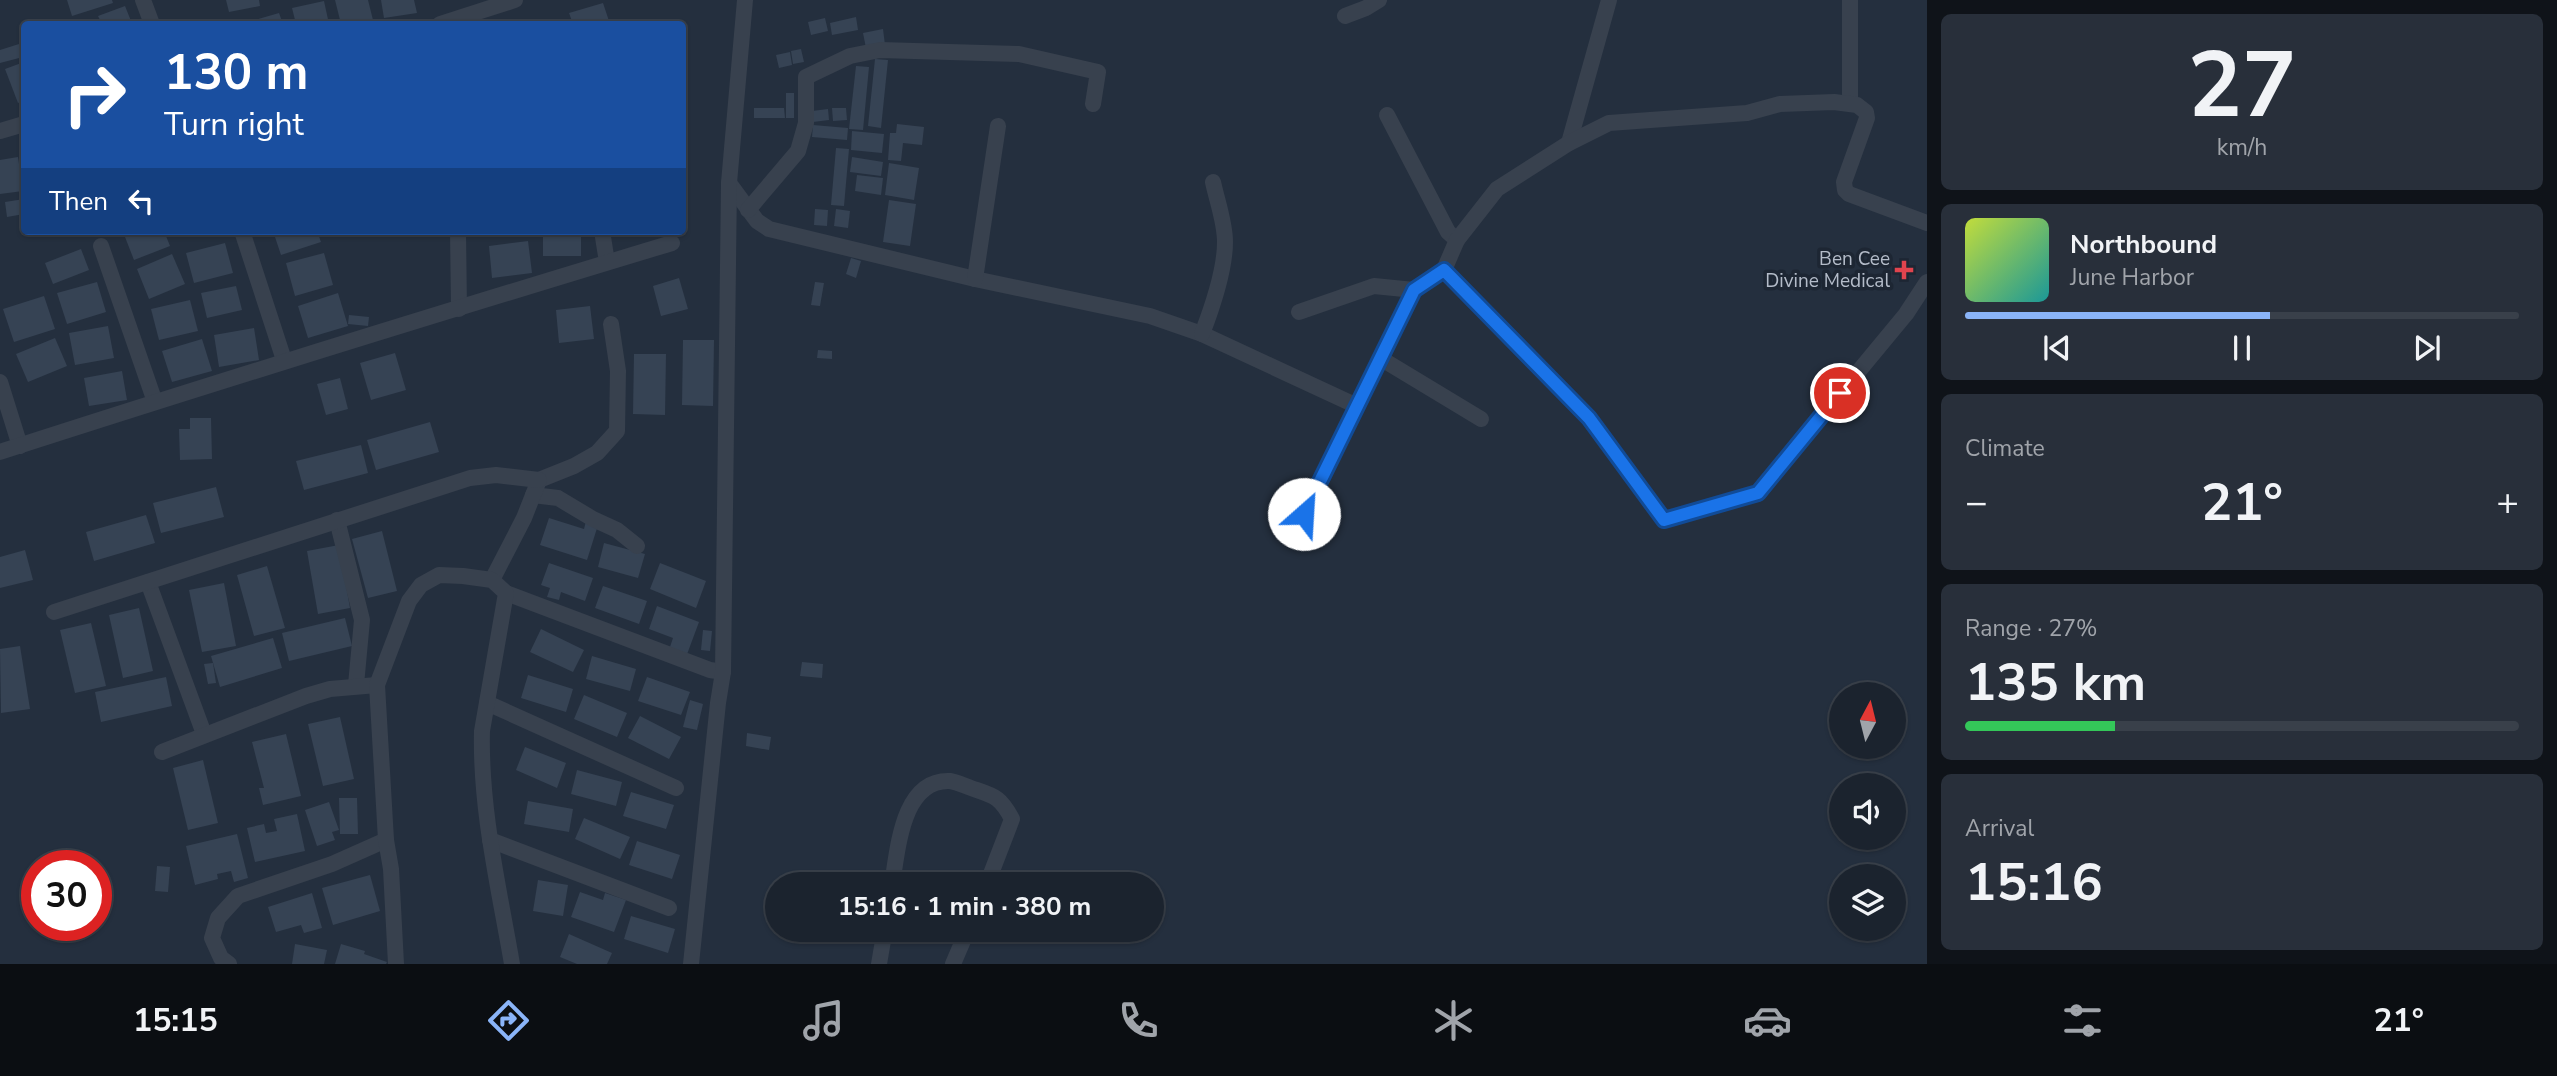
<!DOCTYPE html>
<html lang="en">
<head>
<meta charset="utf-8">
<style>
	:root { --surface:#1b232e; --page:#282f3a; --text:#f1f3f6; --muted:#a0a4aa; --line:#39404a; --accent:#8ab4f8 }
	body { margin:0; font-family:"Nunito Sans",sans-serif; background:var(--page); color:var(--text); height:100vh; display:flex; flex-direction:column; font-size:26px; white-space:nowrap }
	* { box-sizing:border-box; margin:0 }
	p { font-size:23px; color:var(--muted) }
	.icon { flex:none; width:38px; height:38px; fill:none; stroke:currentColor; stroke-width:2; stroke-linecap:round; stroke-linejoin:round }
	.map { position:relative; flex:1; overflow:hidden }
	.panel { display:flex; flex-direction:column; gap:14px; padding:14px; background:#0f1319; width:630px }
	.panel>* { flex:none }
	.banner { position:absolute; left:21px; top:21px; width:665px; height:214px; border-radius:7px; box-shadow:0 2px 5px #0004,0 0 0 2px var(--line); background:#1a4fa0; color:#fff; overflow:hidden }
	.needle { width:46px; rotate:7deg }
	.tools { position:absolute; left:1829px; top:682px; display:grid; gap:14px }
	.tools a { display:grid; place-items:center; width:77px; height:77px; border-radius:50%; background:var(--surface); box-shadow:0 2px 5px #0004,0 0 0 2px var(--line); font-size:35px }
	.speed { position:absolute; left:21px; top:850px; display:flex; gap:14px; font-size:35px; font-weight:700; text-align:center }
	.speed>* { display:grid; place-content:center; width:91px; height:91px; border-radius:50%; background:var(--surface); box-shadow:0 2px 5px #0004,0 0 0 2px var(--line); line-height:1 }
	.speed .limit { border:10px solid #d22; background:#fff; color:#111 }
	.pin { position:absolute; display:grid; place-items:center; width:60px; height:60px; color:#fff; margin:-30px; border:4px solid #fff; border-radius:50%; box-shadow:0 2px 7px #0007 }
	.me { position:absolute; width:77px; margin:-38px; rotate:26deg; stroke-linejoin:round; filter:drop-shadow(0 0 5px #0008) }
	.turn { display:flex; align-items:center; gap:24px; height:147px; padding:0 28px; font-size:32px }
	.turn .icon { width:91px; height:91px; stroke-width:2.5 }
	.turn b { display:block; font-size:49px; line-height:60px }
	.then { display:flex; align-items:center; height:66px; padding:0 28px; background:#0003; gap:14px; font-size:26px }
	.big { font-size:52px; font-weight:700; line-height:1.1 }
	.panel .tile { flex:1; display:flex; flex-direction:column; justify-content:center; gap:10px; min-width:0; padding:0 24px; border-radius:10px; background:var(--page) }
	.panel .dial { align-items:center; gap:0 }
	.dial b { font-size:91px; line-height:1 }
	.song { display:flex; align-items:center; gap:21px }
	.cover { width:84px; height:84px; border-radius:10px; background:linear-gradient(135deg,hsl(70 70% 55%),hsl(180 70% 35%)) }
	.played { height:7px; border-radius:4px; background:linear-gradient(90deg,var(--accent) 55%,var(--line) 55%) }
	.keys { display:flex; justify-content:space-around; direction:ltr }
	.heat { display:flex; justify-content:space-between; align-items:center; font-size:38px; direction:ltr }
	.charge { height:10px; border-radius:5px; background:linear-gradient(90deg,#34c759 27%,var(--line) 0) }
	.trip { position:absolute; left:765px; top:872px; width:399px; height:70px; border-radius:35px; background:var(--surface); box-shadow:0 2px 5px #0004,0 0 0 2px var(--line); font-weight:700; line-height:70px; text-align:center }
	.menu { display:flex; height:112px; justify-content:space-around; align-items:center; background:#0b0e12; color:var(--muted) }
	.menu .icon { width:49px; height:49px }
	.menu .current { color:var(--accent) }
	.menu b { font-size:32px; color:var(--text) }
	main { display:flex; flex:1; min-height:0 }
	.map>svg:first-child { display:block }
	.building { fill:#364354 }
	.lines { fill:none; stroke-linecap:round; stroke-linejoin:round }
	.minor { stroke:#38414e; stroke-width:16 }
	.route-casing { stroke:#114b97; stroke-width:18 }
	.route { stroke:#1a73e8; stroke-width:12 }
	.health-dot { fill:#e0444e; stroke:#1d2633; stroke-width:2.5 }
	.labels { text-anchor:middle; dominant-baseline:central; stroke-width:7; stroke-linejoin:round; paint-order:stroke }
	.poi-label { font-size:19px; fill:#b4bcc9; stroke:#1d2633; text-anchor:end }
</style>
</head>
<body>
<main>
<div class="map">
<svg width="1927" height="964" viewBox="0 0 1927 964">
	<rect width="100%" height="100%" fill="#242f3e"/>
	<!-- building -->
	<g class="building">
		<path d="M67 0H112L113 3 72 16Z"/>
		<path d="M226 0H259L260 6 229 12Z"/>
		<path d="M335 0H368L374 24H341Z"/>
		<path d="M381 0H414L417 13 384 18Z"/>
		<path d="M324 1 329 24H296L292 8Z"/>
		<path d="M603 3 610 24H573L569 13Z"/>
		<path d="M125 6 131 21 121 24H102L98 16Z"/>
		<path d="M279 13 283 24H248V22Z"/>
		<path d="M856 17 858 30 832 35 830 23Z"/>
		<path d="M825 18 828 31 811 35 808 22Z"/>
		<path d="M883 29 885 45 866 48 863 33Z"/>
		<path d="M19 44 23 57 0 63V50Z"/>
		<path d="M801 49 804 62 793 64 791 51Z"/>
		<path d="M790 52 792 65 779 68 776 55Z"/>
		<path d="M875 59 888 60 881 128 868 126Z"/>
		<path d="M24 62V100L18 103 5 69Z"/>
		<path d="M856 66 869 67 863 130 849 129Z"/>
		<rect x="786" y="93" width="8" height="25"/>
		<path d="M754 108H784L785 118H754Z"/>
		<path d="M832 108H846L847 120 833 121Z"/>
		<path d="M828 109 829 120 813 122 812 111Z"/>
		<path d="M897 124 924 127 922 145 903 143 901 161 888 160 890 133H896Z"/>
		<path d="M813 125 848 128 847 140 812 137Z"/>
		<path d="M852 131 884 134 882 153 851 150Z"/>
		<path d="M836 148 849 149 844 206 831 205Z"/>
		<path d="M18 157 23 191 0 194V160Z"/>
		<path d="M852 157 883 162 881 176 850 172Z"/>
		<path d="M889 163 919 168 914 200 885 195Z"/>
		<path d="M857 175 883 178 881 195 855 191Z"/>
		<path d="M24 199V214L7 217 5 202Z"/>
		<path d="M889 200 916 204 910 246 883 242Z"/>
		<path d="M815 209 828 210 827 226 814 225Z"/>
		<path d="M836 209 850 211 848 228 834 226Z"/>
		<path d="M142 231H164L170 246 134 260 125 237Z"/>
		<path d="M273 231H317L321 242 281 255Z"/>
		<rect x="543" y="231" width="38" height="25"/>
		<path d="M528 241 532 273 492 278 489 246Z"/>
		<path d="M225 243 233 273 194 283 186 253Z"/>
		<path d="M81 249 89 270 53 284 45 263Z"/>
		<path d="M324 253 333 285 295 296 286 263Z"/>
		<path d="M172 254 185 284 149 299 137 269Z"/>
		<path d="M851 258 861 261 856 278 846 274Z"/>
		<path d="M679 278 688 309 661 316 653 286Z"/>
		<path d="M97 282 106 312 67 324 57 293Z"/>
		<path d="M815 282 824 283 820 306 811 305Z"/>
		<path d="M236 286 242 310 207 318 201 293Z"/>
		<path d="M338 293 348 326 308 338 298 306Z"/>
		<path d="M44 296 55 329 14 342 3 309Z"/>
		<path d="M190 300 198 331 159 340 151 309Z"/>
		<path d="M590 306 594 339 559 343 556 310Z"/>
		<path d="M349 315 369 317 368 326 348 324Z"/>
		<path d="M108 326 114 358 75 365 69 333Z"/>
		<path d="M254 328 259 360 219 367 214 335Z"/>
		<path d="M55 338 67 366 28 382 16 354Z"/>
		<path d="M202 339 212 371 172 382 162 351Z"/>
		<path d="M683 340H714L713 406 682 405Z"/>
		<path d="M818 350 832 351V359L817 358Z"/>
		<path d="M395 353 406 390 371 400 360 363Z"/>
		<path d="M634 354H666L665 415 633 414Z"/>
		<path d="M122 371 127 400 89 406 84 378Z"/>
		<path d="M340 378 348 409 326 415 317 384Z"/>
		<path d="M190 418H211L212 459 180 460 179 429H190Z"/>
		<path d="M430 422 439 452 376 470 367 440Z"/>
		<path d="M361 445 368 473 304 490 296 461Z"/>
		<path d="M216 487 224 517 161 533 153 503Z"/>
		<path d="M146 515 155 543 94 561 86 532Z"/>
		<path d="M549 518 584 529 586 521 598 525 587 560 540 545Z"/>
		<path d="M382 531 397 591 368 598 352 539Z"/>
		<path d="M604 543 645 554 638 578 598 567Z"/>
		<path d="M339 545 350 608 318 614 307 551Z"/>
		<path d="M25 550 33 580 0 588V557Z"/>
		<path d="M549 563 593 578 585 601 561 592 559 600 547 597 550 588 541 585Z"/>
		<path d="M660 563 706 581 696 608 650 589Z"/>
		<path d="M267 566 285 628 254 636 237 575Z"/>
		<path d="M224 583 236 646 202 652 189 590Z"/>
		<path d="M603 586 647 601 639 624 595 608Z"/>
		<path d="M657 606 699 622 686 657 669 650 673 638 649 629Z"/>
		<path d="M139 608 153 671 123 678 109 615Z"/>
		<path d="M345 618 352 646 289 661 282 633Z"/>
		<path d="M91 623 106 686 75 693 60 630Z"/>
		<path d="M541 629 584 650 573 672 530 652Z"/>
		<path d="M703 630 712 631 710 651 701 650Z"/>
		<path d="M273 638 282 668 220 687 211 656Z"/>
		<path d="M20 646 30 709 1 713 0 649Z"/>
		<path d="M592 656 636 669 630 691 586 679Z"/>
		<path d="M802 662 823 664 822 678 800 676Z"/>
		<path d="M213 663 216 683 208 684 204 664Z"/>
		<path d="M528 675 573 689 566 712 521 698Z"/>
		<path d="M166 677 172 706 101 722 95 692Z"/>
		<path d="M647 677 690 692 681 715 638 701Z"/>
		<path d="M584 695 627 713 617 737 574 719Z"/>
		<path d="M690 700 703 704 697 730 683 727Z"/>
		<path d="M640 716 681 737 669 759 628 738Z"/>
		<path d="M340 717 354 779 323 786 308 724Z"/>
		<path d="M747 733 771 737 769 750 746 746Z"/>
		<path d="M286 734 301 796 263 805 259 788H264L252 742Z"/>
		<path d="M525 747 566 763 557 788 516 770Z"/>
		<path d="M203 760 218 823 188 830 173 768Z"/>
		<path d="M577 770 622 782 616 806 571 794Z"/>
		<path d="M631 792 674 805 666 829 623 816Z"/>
		<path d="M339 798H357L358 834H340Z"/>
		<path d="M528 801 573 809 569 832 524 824Z"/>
		<path d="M329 802 339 830 332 832 335 840 317 846 305 810Z"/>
		<path d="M297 814 305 851 255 862 247 828 264 824 266 833 277 831 274 819Z"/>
		<path d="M584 818 630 837 620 859 575 839Z"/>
		<path d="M237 834 248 878 234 882 231 871 217 874 218 879 195 885 186 846Z"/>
		<path d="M637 841 680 855 672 879 629 865Z"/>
		<path d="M157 866 170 867 168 892 155 891Z"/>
		<path d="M370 875 380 911 333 925 322 888Z"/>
		<path d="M538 880 568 885 563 916 533 911Z"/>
		<path d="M580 892 603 900 605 893 626 900 614 932 571 917Z"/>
		<path d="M312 893 322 928 304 933 301 925 276 932 268 907Z"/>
		<path d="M631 916 675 929 668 953 624 939Z"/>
		<path d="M569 934 612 953 607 964H577L560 957Z"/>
		<path d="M295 944 327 950 324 964H292Z"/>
		<path d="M341 944 365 951 364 954 387 962 386 964H335Z"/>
	</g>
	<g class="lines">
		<!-- minor -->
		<g class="minor">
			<path d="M143 0 152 24"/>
			<path d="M1345 16 1366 8 1379 0"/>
			<path d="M440 24 515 0"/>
			<path d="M1850 103V0"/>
			<path d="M1387 115 1448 232 1457 240"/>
			<path d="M0 131 24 124"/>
			<path d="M1569 143 1609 0"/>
			<path d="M729 183 757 221 769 229 975 279 1150 316 1202 334 1357 406"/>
			<path d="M748 210 798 151 806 123V77L850 56 880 50 1019 54 1098 72 1093 104"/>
			<path d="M1927 223 1849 194 1845 190 1844 182 1867 118 1866 112 1857 105 1834 102 1780 104 1747 113 1609 123 1569 143 1497 189 1457 240 1444 270 1589 418 1664 520 1758 493 1906 314 1927 282"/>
			<path d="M242 231 284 360"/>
			<path d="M458 231 459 309"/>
			<path d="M602 231 607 262"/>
			<path d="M101 246 155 402"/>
			<path d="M975 279 998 126"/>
			<path d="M1299 312 1374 286 1414 290"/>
			<path d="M1202 334C1212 308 1225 269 1225 242 1225 222 1217 201 1213 182"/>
			<path d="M1380 358 1481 419"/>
			<path d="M0 382 20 446"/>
			<path d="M0 452C223 380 447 311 672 243"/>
			<path d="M533 495 558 498 593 519 617 530 637 546"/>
			<path d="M1304 514 1414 290 1444 270"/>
			<path d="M337 520 362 620 356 685"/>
			<path d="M492 580 524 518 539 480 574 466 597 453 617 431 618 371 611 324"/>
			<path d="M148 582 204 734"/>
			<path d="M506 593 710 670 723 672"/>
			<path d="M54 612 470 478 496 475 539 480"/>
			<path d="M487 703 676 788"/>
			<path d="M162 752 306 696 330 689 377 685"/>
			<path d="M490 840 669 908"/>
			<path d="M892 884C898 849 902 779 950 781 957 782 965 786 971 788 994 796 1000 796 1012 819L987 884"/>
			<path d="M229 964 221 958 212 938 218 918 238 896 332 864 386 840"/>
			<path d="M396 964 391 869 386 840 377 685 409 601 421 585 439 575 463 576 492 580 506 593 482 731C480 809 499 888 512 964"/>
			<path d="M691 964 718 703 723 672 729 183 745 0"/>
			<path d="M879 964 885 929"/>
			<path d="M953 964 968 929"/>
		</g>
	</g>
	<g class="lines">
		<!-- route casing -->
		<g class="route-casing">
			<path id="route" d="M1304 514 1414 290 1444 270 1589 418 1664 520 1758 493 1840 393"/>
		</g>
		<!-- route -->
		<use href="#route" class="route"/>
	</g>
	<!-- markers -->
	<path class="health-dot" d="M1900.5 259.5h7v7h7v7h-7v7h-7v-7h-7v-7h7z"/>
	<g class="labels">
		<!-- poi labels -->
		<g class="poi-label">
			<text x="1890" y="259">Ben Cee<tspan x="1890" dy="22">Divine Medical</tspan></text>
		</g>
	</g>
</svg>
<div class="tools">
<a><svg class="needle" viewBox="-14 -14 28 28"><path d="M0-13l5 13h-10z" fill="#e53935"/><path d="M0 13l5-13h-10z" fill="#a0a4aa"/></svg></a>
<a><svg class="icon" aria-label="sound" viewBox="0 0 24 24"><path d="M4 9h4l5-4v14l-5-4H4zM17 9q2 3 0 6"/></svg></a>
<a><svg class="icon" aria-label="layers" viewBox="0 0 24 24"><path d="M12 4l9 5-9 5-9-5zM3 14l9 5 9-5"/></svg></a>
</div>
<div class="speed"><div class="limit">30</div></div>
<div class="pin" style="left:1840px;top:393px;background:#d93025"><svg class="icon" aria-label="arrive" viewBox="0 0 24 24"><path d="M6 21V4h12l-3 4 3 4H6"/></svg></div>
<svg class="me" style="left:1304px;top:514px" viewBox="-20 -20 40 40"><circle r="19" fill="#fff"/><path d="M0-13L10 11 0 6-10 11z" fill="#1a73e8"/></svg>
<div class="trip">15:16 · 1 min · 380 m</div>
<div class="banner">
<div class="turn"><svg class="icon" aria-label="right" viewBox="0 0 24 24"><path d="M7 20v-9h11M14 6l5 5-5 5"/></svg><div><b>130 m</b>Turn right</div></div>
<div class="then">Then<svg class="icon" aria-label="left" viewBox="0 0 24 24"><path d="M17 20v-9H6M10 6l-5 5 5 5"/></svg></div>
</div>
</div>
<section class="panel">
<div class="tile dial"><b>27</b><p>km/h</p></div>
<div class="tile">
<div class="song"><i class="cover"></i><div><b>Northbound</b><p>June Harbor</p></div></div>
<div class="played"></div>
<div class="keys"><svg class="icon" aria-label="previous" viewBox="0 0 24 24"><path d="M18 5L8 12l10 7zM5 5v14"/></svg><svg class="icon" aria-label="pause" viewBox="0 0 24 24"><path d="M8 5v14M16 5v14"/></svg><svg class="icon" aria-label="next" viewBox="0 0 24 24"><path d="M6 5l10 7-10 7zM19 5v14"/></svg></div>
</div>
<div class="tile"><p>Climate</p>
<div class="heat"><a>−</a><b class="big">21°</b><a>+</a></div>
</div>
<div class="tile"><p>Range · 27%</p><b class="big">135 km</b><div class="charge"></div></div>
<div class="tile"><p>Arrival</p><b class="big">15:16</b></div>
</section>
</main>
<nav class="menu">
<b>15:15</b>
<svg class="icon current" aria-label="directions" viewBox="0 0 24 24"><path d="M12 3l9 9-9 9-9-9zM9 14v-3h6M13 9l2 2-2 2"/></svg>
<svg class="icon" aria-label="music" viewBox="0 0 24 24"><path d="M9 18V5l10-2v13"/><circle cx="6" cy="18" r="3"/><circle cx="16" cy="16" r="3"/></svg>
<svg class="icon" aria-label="phone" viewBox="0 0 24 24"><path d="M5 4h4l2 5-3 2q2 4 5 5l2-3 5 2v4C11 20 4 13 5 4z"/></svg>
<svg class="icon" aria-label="climate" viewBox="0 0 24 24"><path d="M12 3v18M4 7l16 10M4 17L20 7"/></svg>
<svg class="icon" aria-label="car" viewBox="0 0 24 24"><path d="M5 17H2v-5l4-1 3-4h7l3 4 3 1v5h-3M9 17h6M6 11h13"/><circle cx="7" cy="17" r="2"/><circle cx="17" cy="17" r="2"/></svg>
<svg class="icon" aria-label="filters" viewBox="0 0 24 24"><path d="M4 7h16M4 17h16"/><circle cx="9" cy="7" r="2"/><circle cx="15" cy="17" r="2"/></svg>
<b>21°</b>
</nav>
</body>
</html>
